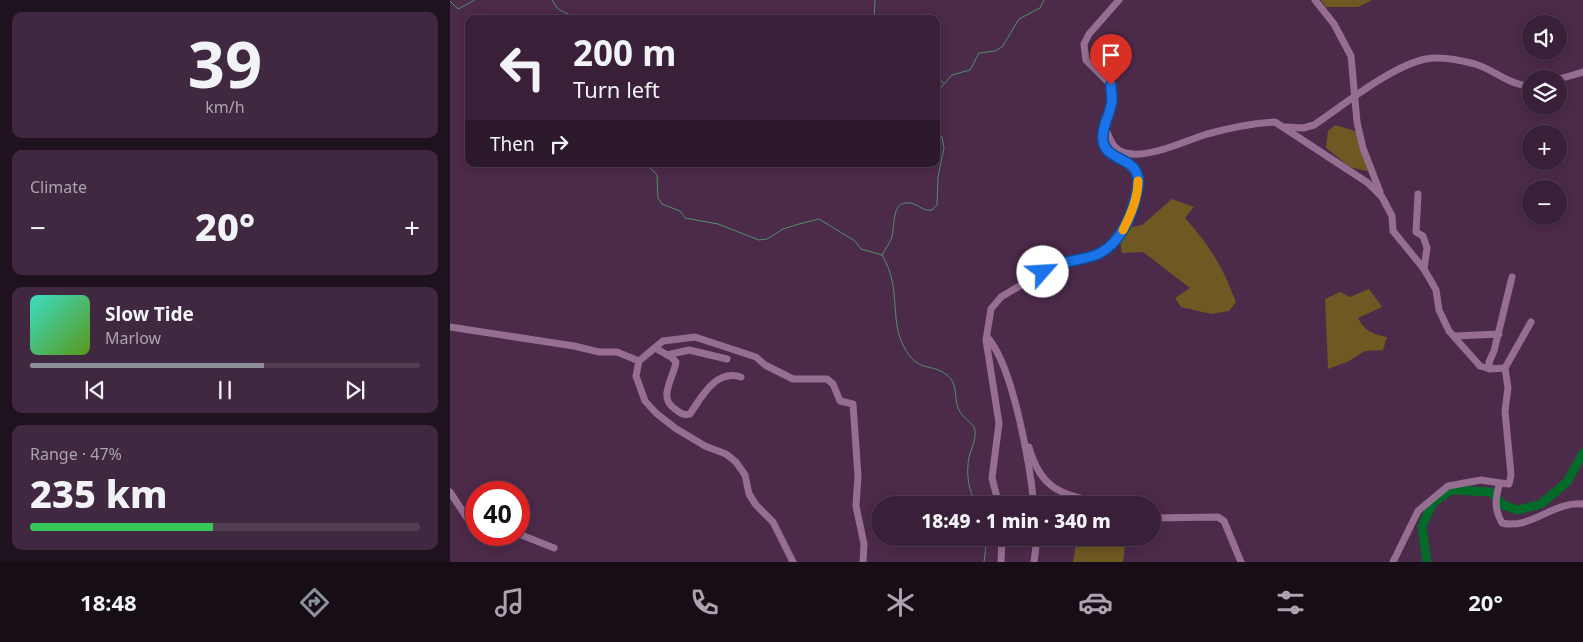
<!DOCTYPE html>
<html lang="en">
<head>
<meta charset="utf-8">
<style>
	:root { --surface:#392038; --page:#402840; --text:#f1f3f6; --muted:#aba3ae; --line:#533e53; --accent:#8c9099 }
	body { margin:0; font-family:"Noto Sans",sans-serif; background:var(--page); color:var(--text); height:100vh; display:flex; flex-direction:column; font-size:19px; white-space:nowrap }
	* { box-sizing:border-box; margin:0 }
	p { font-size:16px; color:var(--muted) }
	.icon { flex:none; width:28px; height:28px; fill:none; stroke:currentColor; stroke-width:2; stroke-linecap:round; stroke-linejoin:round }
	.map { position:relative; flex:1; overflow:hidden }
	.sheet { display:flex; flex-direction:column; gap:12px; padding:12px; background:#1f121f; width:450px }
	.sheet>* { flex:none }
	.top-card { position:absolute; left:15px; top:15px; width:475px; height:152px; border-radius:10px; box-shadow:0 2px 12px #0003,0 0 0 1px var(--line); background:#392038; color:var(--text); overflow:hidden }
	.tools { position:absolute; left:1072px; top:15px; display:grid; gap:10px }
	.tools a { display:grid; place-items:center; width:45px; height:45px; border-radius:50%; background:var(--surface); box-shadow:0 2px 12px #0003,0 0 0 1px var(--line); font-size:25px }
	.speed { position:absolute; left:15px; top:481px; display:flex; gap:10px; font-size:25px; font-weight:700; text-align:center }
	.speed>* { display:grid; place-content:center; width:65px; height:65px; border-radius:50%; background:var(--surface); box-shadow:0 2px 12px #0003,0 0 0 1px var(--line); line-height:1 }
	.speed .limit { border:8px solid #d22; background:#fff; color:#111 }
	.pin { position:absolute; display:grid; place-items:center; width:42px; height:42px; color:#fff; margin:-51px -21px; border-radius:50% 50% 50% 0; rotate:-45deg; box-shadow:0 0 5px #0007 }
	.pin .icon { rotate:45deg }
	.me { position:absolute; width:55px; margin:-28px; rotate:64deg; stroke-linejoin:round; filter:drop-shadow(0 0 4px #0008) }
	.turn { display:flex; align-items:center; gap:18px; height:105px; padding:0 25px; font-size:22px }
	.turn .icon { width:65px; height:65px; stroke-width:2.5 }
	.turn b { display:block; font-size:35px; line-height:42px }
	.then { display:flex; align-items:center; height:48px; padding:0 25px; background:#0003; gap:10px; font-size:19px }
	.big { font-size:38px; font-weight:800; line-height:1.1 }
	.sheet .tile { flex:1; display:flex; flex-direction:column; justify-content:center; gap:8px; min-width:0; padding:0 18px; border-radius:10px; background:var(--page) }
	.sheet .dial { align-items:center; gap:0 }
	.dial b { font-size:65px; line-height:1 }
	.song { display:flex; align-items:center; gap:15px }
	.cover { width:60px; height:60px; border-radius:8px; background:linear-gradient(135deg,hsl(170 70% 55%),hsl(90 70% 35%)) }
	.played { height:5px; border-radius:2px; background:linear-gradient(90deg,var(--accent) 60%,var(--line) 60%) }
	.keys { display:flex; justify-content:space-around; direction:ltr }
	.heat { display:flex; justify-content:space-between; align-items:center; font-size:28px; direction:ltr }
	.charge { height:8px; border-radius:4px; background:linear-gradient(90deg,#34c759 47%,var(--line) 0) }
	.trip { position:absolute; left:421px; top:496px; width:290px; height:50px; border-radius:25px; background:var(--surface); box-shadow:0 2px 12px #0003,0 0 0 1px var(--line); font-weight:800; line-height:50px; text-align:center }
	.menu { display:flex; height:80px; justify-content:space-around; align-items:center; background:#170d16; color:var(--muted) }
	.menu .icon { width:35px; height:35px }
	.menu .on { color:var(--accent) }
	.menu b { font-size:22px; color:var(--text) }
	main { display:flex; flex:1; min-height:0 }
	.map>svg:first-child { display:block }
	.green { fill:#6e5922 }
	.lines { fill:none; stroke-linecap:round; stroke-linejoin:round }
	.stream { stroke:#4f9169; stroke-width:1 }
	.river { stroke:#036b29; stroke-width:9 }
	.minor { stroke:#956e92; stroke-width:7 }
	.route-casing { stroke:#114b97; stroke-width:12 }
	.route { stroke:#1a73e8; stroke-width:9 }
	.slow { stroke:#f59e0b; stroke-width:9 }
</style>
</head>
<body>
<main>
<section class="sheet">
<div class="tile dial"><b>39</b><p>km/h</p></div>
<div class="tile"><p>Climate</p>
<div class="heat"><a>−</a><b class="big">20°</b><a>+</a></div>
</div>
<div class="tile">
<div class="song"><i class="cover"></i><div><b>Slow Tide</b><p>Marlow</p></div></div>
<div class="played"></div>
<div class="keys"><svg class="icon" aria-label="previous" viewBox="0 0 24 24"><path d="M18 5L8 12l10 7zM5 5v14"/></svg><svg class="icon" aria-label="pause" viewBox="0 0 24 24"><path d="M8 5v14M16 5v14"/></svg><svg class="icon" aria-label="next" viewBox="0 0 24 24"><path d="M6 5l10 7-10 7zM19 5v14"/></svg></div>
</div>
<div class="tile"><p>Range · 47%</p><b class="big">235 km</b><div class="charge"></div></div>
</section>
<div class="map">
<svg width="1133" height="562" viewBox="0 0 1133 562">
	<rect width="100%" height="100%" fill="#4c2a4a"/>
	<!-- green -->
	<g class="green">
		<path d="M871 0H922L908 7H876Z"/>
		<path d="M885 125 908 132 921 172 900 167 876 148 878 131Z"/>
		<path d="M722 199 744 207 735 218C761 247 772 266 786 302L779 311 761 314 731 307 725 298 740 288 693 252 672 253 670 241 677 228 692 225Z"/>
		<path d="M919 289 932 307 908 318C915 331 922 334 937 337L933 350 915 351 899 361 878 369 875 299 890 292 900 297Z"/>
		<path d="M627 538H676L673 562H623Z"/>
	</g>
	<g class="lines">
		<!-- stream -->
		<g class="stream">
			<path d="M102 0 108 9 128 19"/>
			<path d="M0 1 8 9 25 0"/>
			<path d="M424 19 425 0"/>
			<path d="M486 77 494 83"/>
			<path d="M486 93 502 75 520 70 529 53 545 51 552 47 569 19 590 8 594 0"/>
			<path d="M196 164 207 175 208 198 212 204 230 211 235 218 268 224 309 240 317 239 333 229 349 224 369 219 405 241 411 249 432 255C452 288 439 320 454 347 469 374 480 362 497 375 509 385 503 397 509 410 512 417 520 421 524 427 528 436 521 449 519 457 516 474 518 490 527 505"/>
			<path d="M432 255C435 249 440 243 442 237 445 226 441 200 460 203 469 204 473 212 482 210L487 205 488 177 494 148 492 137 486 132"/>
			<path d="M534 562 537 538"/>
		</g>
		<!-- river -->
		<path class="river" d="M977 562 972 527 982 504 1001 490 1041 492 1053 505 1068 510 1091 504 1117 482 1133 453"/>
		<!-- minor -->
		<g class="minor">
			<path d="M865 0 884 24 901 56 907 122 913 148 930 192"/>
			<path d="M1109 79 1133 72"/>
			<path d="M836 127 853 128 864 125C894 105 941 66 976 59 991 56 1010 60 1025 64 1045 70 1060 86 1081 86"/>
			<path d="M653 130 657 132C661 142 664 150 676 153 698 159 735 141 757 134 779 128 802 123 825 122L918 183 932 197 942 216 943 231 974 269 986 290 989 310 999 331 1030 366 1040 369 1055 368 1058 388 1055 411 1061 475 1059 484 1050 483"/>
			<path d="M968 194 966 232 973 236 977 248 974 269"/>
			<path d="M0 327 124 346 149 352H167L189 361"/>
			<path d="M1005 336 1049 334"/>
			<path d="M537 337C563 365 580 465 584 505"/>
			<path d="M205 348 221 357 226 362C224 377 207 398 225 409 230 413 234 416 240 414 252 396 266 369 291 377"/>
			<path d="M217 355 239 350 277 359"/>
			<path d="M1055 368 1081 322"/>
			<path d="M1040 369 1039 362 1044 351 1062 277"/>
			<path d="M579 447C592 495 617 494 659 505"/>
			<path d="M0 492 21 524 26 526"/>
			<path d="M549 505 542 478 549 423 536 340 541 309 551 297 608 263 643 256 657 250 670 235 681 214 688 190V174L681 166 661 155 653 143V130L662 101 661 85 636 60 634 44 639 34 669 0"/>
			<path d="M702 518 768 517 774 521 791 562"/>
			<path d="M69 534 104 548"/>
			<path d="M343 562 323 522 306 505 299 494 295 475 286 462 276 454 255 446 225 428 206 413 195 401 186 376 189 361 213 341 245 337 306 357 315 365 343 379H377L383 384 390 401 403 404 408 476 406 506 414 544 413 562"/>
			<path d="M551 562 552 538"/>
			<path d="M584 562 587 538"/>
			<path d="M943 562 968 511 998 486 1031 480 1050 483C1045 498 1044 509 1052 523 1081 530 1103 501 1133 504"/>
		</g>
	</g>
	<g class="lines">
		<!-- route casing -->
		<g class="route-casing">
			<path id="route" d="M593 272C613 260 623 262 643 256 665 249 678 225 684 204 686 195 691 182 687 174 681 157 656 160 653 141 651 126 661 114 662 100 662 95 661 90 661 85"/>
		</g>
		<!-- route -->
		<use href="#route" class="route"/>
		<!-- slow -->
		<path class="slow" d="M673 230C681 214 688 198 688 181"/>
	</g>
</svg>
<div class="tools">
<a><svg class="icon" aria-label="sound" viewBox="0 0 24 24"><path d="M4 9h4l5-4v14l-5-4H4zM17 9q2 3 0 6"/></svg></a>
<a><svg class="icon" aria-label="layers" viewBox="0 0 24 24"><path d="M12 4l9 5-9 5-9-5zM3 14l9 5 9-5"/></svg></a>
<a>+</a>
<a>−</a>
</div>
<div class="speed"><div class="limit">40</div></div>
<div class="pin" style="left:661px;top:85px;background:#d93025"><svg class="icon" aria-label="arrive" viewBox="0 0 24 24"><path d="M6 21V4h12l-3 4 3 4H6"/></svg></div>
<svg class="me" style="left:593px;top:272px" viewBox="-20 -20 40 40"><circle r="19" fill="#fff"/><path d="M0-13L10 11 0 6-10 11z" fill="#1a73e8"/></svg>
<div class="trip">18:49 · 1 min · 340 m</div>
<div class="top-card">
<div class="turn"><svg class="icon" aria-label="left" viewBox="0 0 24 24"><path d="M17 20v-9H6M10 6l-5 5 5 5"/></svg><div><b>200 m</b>Turn left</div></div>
<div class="then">Then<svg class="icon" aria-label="right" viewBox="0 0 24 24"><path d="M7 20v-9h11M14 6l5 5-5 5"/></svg></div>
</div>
</div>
</main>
<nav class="menu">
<b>18:48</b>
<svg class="icon on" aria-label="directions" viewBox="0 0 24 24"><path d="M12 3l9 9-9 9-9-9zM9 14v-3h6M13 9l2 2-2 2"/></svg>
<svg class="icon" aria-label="music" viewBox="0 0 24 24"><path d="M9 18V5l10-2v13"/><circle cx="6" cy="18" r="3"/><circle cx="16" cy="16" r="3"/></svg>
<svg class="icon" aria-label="phone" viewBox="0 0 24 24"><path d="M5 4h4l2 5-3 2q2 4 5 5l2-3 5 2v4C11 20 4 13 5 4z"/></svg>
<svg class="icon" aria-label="climate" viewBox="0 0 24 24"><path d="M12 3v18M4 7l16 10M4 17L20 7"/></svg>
<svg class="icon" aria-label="car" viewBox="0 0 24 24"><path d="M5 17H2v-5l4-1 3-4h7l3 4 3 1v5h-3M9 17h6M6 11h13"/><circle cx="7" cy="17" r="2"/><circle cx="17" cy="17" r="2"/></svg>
<svg class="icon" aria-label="filters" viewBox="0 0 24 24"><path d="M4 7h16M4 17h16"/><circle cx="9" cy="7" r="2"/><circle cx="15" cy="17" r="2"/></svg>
<b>20°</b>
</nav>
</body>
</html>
